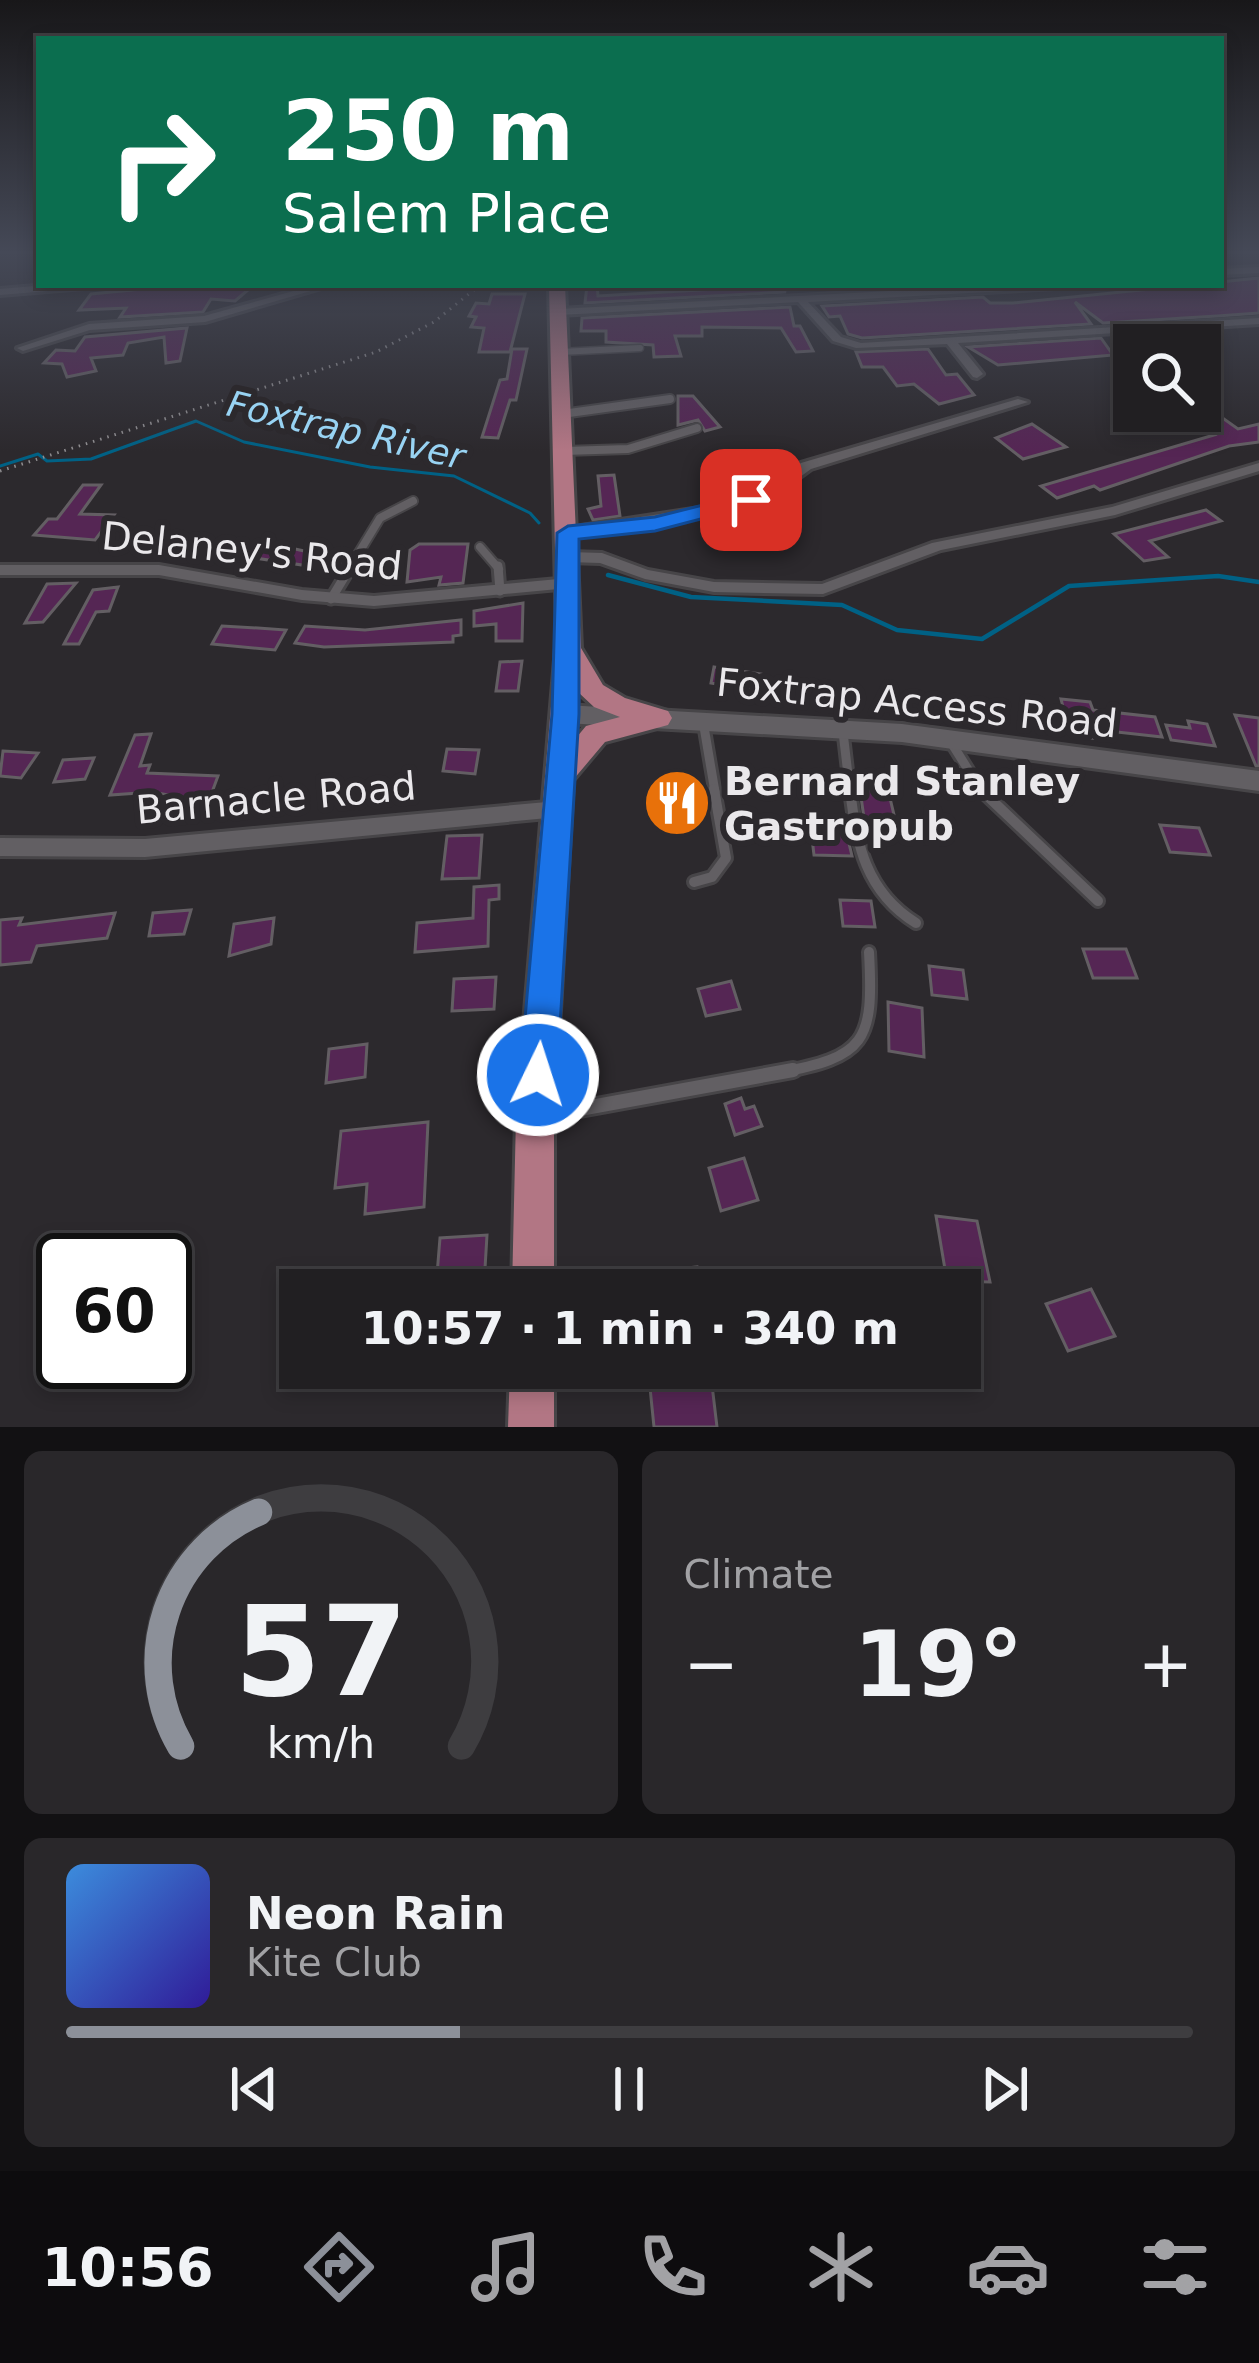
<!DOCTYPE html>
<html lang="en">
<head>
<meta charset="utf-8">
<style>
	:root { --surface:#211f22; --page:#29272a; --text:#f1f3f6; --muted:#a2a2a5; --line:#3e3d40; --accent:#8c9099 }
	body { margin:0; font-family:"DejaVu Sans",sans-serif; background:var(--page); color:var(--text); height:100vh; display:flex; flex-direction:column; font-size:45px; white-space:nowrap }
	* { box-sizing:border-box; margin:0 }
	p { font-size:39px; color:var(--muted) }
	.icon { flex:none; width:66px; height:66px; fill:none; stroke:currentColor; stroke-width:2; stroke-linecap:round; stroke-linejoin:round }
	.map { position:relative; height:1427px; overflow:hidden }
	.panel { display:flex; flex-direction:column; gap:24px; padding:24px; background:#121113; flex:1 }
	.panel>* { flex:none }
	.banner { position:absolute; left:36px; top:36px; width:1188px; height:252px; border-radius:0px; box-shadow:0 6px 18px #0003,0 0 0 3px var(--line); background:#0b6e4f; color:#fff; overflow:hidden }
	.controls { position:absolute; left:1113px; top:324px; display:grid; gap:24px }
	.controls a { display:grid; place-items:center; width:108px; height:108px; border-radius:0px; background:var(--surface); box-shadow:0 6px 18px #0003,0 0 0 3px var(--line); font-size:60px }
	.speed { position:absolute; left:36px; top:1233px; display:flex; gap:24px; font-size:60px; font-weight:700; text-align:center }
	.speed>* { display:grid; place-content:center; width:156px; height:156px; border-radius:50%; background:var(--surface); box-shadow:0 6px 18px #0003,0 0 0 3px var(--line); line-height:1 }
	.speed .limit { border:6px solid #111; border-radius:18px; background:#fff; color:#111 }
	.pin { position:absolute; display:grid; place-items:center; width:102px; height:102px; color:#fff; margin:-51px; border-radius:24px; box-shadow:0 6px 18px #0006 }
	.me { position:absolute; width:132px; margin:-66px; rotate:4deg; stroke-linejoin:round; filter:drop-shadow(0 0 9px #0008) }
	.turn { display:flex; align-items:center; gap:42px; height:252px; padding:0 48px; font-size:54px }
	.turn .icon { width:156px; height:156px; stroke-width:2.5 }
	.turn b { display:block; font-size:84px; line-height:102px }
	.big { font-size:90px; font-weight:700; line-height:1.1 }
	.panel .tile { flex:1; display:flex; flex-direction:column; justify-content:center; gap:18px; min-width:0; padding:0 42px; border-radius:18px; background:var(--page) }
	.panel .dial { align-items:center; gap:0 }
	.dial svg { height:312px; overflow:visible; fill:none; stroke:var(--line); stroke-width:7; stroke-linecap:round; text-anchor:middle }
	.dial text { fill:var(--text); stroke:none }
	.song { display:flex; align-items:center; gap:36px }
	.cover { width:144px; height:144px; border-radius:18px; background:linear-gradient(135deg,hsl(210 70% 55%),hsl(250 70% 35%)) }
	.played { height:12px; border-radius:6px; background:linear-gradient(90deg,var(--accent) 35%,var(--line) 35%) }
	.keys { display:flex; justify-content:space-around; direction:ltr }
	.heat { display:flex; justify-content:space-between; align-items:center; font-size:66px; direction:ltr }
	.panel .tiles { flex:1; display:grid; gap:24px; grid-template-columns:1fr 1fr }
	.tile:last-child { grid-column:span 2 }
	.trip { position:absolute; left:279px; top:1269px; width:702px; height:120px; border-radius:0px; background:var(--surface); box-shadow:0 6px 18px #0003,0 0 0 3px var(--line); font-weight:700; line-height:120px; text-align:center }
	.dock { display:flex; height:192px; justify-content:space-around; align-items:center; background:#0d0c0e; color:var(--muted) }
	.dock .icon { width:84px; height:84px }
	.dock .active { color:var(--accent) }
	.dock b { font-size:54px; color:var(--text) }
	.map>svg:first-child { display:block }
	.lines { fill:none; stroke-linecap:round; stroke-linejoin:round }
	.stream-far1 { stroke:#006185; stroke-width:3 }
	.stream { stroke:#006185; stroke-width:4.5 }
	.building { fill:#552654; stroke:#635e63; stroke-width:3 }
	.service-far4-casing { stroke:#474548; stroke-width:9 }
	.service-far3-casing { stroke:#474548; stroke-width:12 }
	.service-far2-casing { stroke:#474548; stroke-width:15 }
	.service-far1-casing { stroke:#474548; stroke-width:16 }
	.service-casing { stroke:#474548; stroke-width:20 }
	.minor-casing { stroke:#474548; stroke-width:6 }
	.secondary-casing { stroke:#474548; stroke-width:6 }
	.primary-casing { stroke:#474548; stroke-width:6 }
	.path { stroke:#8f8d90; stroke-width:3; stroke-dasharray:1.5 6; stroke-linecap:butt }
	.service-far4 { stroke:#625f63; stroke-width:6 }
	.service-far3 { stroke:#625f63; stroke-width:8 }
	.service-far2 { stroke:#625f63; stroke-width:9 }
	.service-far1 { stroke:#625f63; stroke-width:10 }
	.service { stroke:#625f63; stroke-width:14 }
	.minor { fill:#625f63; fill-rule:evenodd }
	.secondary { fill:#625f63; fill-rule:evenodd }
	.primary { fill:#b27684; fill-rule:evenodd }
	.route { fill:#1a73e8; stroke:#114b97; stroke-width:3 }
	.labels { text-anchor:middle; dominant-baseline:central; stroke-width:12; stroke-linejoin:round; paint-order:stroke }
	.far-water-label { font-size:36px; font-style:italic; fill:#98d3f3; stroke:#2c292d }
	.street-label { font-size:39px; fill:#eae8eb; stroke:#2c292d }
	.poi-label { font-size:39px; font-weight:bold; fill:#eae8eb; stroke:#2c292d; text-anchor:start }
</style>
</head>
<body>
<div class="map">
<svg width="1259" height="1427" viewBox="0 0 1259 1427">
	<rect width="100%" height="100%" fill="#2c292d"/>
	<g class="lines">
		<!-- stream-far1 -->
		<path class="stream-far1" d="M0 466 38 454 47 461 91 459 196 421 244 442 370 467 454 476 530 513 539 523"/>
		<!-- stream -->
		<path class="stream" d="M608 575 691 597 842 605 897 630 982 639 1069 586 1218 576 1259 582"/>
	</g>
	<!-- building -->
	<g class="building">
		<path d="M1259 278V313L1217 316 1103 323 1075 302 1091 324 862 338 848 334 840 316 829 317 822 306 983 297 990 303H1013Z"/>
		<path d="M184 285H254L235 301 211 299 203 312 120 317 126 308 79 310 91 294Z"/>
		<path d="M587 285H597L598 296 769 286 786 292 585 303Z"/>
		<path d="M492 294H525L510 352H479L484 328 471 327 476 317 469 316 476 303 489 304Z"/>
		<path d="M790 307 794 326H800L813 351 796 352 781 328 702 327V336H675L681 356 654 357 653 345 606 342V331H581L582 318Z"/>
		<path d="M187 328 180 361 166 363 164 337 128 343 123 355 91 358 96 371 67 377 62 364 44 363 56 350 75 351 85 337Z"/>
		<path d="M1101 338 1113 355 998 365 968 347Z"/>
		<path d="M512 349H527L516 400H510L498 438 482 437 500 380 507 379Z"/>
		<path d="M928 349 946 375 957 374 974 395 939 404 914 384 897 386 883 367H862L856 352Z"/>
		<path d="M678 396H693L720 427 705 431 698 420 678 425Z"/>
		<path d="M1200 402 1238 429 1259 424V442L1229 446 1100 490 1094 486 1057 498 1041 486 1214 435 1184 417 1200 412Z"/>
		<path d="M1032 424 1066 447 1023 459 996 438Z"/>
		<path d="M614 475 620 516 593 520 588 509 601 506 598 476Z"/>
		<path d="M83 485H101L80 514 114 515 95 540 34 535 48 519H57Z"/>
		<path d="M1206 510 1221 521 1150 541 1168 557 1144 561 1114 534Z"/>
		<path d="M263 542 318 554 344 557 336 570 248 557Z"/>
		<path d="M419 544H468L463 583 439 585 441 577 407 582 410 550Z"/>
		<path d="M76 583 43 622 25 623 47 584Z"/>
		<path d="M118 587 109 611 96 612 79 644H64L93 590Z"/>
		<path d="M523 603 522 641H496V624L474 626V611Z"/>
		<path d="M461 620V635L453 636V642L324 647 295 643 305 626 365 630Z"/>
		<path d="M222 626 258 628 286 630 275 650 212 644Z"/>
		<path d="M522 661 518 691H496L500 662Z"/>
		<path d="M714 667 761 674 759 691 711 683Z"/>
		<path d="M1061 699 1090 702 1093 710 1155 717 1162 737 1099 730 1102 739 1080 737 1078 731 1069 730Z"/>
		<path d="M1235 715 1259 718V766H1256Z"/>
		<path d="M1188 721 1207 724 1215 746 1171 740 1166 725 1190 728Z"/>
		<path d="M151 734 140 766 150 765 147 773 218 776 208 803 153 792 110 795 135 735Z"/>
		<path d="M447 749 479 750 475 774 443 771Z"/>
		<path d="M3 751 38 753 21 778 0 776Z"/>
		<path d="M94 758 85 779 54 782 63 760Z"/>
		<path d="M703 786V818H653L650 788Z"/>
		<path d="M860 790H888L895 819 864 818Z"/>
		<path d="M1160 825 1199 828 1210 855 1170 852Z"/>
		<path d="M811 830 846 831 852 856 814 855Z"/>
		<path d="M482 835 479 878 442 879 447 836Z"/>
		<path d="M499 885V899L489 900 488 946 415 952 417 923 473 918 474 887Z"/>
		<path d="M840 900 871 901 875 927 843 926Z"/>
		<path d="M191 910 184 934 149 936 153 913Z"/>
		<path d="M115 913 107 938 37 946 31 962 0 965V920L22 918 19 925Z"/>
		<path d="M274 918 271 944 229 956 234 924Z"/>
		<path d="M1083 949H1126L1137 978H1093Z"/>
		<path d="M929 966 963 970 967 999 932 995Z"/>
		<path d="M496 977 494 1009 452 1011 454 979Z"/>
		<path d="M731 981 740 1009 706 1016 698 989Z"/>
		<path d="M888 1002 922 1008 924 1057 889 1051Z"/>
		<path d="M367 1044 365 1077 326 1083 329 1049Z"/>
		<path d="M741 1098 745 1109 754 1106 762 1126 735 1135 725 1104Z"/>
		<path d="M428 1122 424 1207 365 1214 367 1184 335 1188 341 1131Z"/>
		<path d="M744 1158 758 1200 721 1211 709 1168Z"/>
		<path d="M936 1216 977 1221 990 1282 947 1281Z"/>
		<path d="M487 1235 484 1285 436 1287 440 1238Z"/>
		<path d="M697 1267 700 1290H642L640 1273Z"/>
		<path d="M1091 1289 1115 1336 1068 1351 1046 1304Z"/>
		<path d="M648 1368H710L717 1427H654Z"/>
	</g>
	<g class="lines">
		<!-- service-far4 casing -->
		<g class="service-far4-casing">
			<path id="service-far4" d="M560 352 640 348"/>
		</g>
		<!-- service-far3 casing -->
		<g class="service-far3-casing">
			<g id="service-far3">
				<path d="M562 414 670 399"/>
				<path d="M564 451 628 449 697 428"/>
				<path d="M480 547 499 569"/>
				<path d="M349 569 380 518 413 501"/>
			</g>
		</g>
		<!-- service-far2 casing -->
		<g class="service-far2-casing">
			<g id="service-far2">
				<path d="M498 566 500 591"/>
				<path d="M331 599 351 566"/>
				<path d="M703 721 715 792"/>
				<path d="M843 732 850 792"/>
				<path d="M949 739 982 792"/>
			</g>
		</g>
		<!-- service-far1 casing -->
		<g class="service-far1-casing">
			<g id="service-far1">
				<path d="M850 789C856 844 866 892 916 923"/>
				<path d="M980 789 1098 901"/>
				<path d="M694 882 712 877 726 858 714 789"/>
				<path d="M777 1073C866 1057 874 1042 869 952"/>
			</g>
		</g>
		<!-- service casing -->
		<g class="service-casing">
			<path id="service" d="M547 1115 793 1070"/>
		</g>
		<!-- minor casing -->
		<g class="minor-casing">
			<g id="minor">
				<path d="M1259 267V273L1221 275V269Z"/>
				<path d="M47 285H89L84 288 0 295V289Z"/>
				<path d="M315 285H331L205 322 90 330 23 351 17 348 89 324 204 316Z"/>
				<path d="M999 285H1061L1056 288 808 302 841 337 861 343 1259 318V324L958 343 983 374 977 378 973 377 947 344 856 348 833 341 798 302 559 315 554 312 559 309Z"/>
				<path d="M1018 399 1028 402 811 469 778 493 727 512 568 538 561 533 568 528 719 505 768 487 801 463Z"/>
				<path d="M1259 463V471L1115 515 941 550 823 594 714 592 645 579 600 563 569 562 561 557 569 552 602 553 648 570 714 582 822 584 932 543 1112 507Z"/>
				<path d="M0 565H159L302 590 374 596 569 578 577 583 569 588 374 606 302 600 159 575H0Z"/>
				<path d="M558 801 565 803 568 809 565 815 558 817 145 857 0 856V838L145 839Z"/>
			</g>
		</g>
		<!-- secondary casing -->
		<g class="secondary-casing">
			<path id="secondary" d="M565 705 902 724 1259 771V791L902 742 565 723 553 714Z"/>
		</g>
		<!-- primary casing -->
		<g class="primary-casing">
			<g id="primary">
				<path d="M549 285H565L581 648 603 685 625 698 668 711 672 718 668 725 605 742 573 780 554 1117V1290H512L516 1117 557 636ZM578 692 594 707 620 717 586 726 576 738Z"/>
				<path d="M510 1368H554V1427H508Z"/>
			</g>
		</g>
		<!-- path -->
		<path class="path" d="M0 471 376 352 434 322 480 285"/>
		<!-- service-far4 -->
		<use href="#service-far4" class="service-far4"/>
		<!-- service-far3 -->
		<use href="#service-far3" class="service-far3"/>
		<!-- service-far2 -->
		<use href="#service-far2" class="service-far2"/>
		<!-- service-far1 -->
		<use href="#service-far1" class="service-far1"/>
		<!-- service -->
		<use href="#service" class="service"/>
		<!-- minor -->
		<use href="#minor" class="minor"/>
		<!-- secondary -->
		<use href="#secondary" class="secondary"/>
		<!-- primary -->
		<use href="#primary" class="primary"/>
	</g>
	<!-- sky -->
	<linearGradient id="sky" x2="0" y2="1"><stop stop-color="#181719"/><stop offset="0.56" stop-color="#454957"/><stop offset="1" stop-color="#454957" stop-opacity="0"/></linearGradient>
	<rect width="1259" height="451" fill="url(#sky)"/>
	<!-- route -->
	<path class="route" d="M751 493 761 500 758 504 655 531 579 539V714L557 1075 552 1088 538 1094 525 1088 520 1075 552 714 557 533 568 526 655 517Z"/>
	<!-- icons -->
	<defs>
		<g id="restaurant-disc" transform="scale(3.45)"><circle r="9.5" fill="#e8710a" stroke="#2c292d"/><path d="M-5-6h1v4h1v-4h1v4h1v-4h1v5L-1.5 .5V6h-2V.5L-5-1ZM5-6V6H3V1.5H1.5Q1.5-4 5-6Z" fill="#fff"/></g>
	</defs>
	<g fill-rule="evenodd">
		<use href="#restaurant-disc" x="677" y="803"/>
	</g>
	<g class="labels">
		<!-- far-water labels -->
		<g class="far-water-label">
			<text transform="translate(346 430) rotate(13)">Foxtrap River</text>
		</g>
		<!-- street labels -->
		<g class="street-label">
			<text transform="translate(252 551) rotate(6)">Delaney's Road</text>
			<text transform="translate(917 703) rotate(6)">Foxtrap Access Road</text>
			<text transform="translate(276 798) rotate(-5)">Barnacle Road</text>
		</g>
		<!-- poi labels -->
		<g class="poi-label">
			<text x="724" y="781">Bernard Stanley<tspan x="724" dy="45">Gastropub</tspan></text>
		</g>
	</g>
</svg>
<div class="controls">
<a><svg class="icon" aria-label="search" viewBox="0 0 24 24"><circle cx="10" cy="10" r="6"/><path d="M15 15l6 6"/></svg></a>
</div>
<div class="speed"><div class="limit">60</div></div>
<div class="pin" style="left:751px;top:500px;background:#d93025"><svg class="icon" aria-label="arrive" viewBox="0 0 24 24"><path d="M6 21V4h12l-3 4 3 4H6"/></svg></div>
<svg class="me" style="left:538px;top:1075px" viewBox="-20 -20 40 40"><circle r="17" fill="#1a73e8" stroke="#fff" stroke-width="3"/><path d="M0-11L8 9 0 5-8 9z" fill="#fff"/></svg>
<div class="trip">10:57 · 1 min · 340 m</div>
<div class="banner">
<div class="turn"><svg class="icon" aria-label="right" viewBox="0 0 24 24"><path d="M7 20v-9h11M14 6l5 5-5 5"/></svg><div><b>250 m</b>Salem Place</div></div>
</div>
</div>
<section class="panel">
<div class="tiles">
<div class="tile dial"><svg viewBox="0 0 100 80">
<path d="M14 69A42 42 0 1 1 86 69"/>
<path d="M14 69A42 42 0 0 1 34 9" stroke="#8c9099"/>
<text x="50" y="56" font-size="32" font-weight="700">57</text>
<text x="50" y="72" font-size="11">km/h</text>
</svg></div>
<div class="tile"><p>Climate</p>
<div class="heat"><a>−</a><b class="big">19°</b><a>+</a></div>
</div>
<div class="tile">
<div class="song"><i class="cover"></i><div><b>Neon Rain</b><p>Kite Club</p></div></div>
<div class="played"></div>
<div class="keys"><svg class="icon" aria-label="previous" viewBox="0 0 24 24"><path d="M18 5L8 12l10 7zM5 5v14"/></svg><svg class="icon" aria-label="pause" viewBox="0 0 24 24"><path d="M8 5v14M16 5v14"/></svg><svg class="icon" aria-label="next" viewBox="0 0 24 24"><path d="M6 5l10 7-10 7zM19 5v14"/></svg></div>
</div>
</div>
</section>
<nav class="dock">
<b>10:56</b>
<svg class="icon active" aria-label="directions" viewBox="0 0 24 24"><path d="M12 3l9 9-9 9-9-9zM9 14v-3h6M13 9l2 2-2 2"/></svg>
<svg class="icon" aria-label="music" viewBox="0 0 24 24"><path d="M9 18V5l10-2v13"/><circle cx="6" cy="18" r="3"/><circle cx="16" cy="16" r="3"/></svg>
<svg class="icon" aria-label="phone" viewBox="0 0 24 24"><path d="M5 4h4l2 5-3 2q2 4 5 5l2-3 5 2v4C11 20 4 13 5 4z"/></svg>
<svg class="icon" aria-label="climate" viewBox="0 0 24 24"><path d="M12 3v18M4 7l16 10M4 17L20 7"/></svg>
<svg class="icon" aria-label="car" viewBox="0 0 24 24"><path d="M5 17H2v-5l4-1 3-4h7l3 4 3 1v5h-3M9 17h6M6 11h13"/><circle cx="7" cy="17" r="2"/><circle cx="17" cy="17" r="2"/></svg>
<svg class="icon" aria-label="filters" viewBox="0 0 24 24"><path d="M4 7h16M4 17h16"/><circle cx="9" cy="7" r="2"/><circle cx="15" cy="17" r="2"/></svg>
</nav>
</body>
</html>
